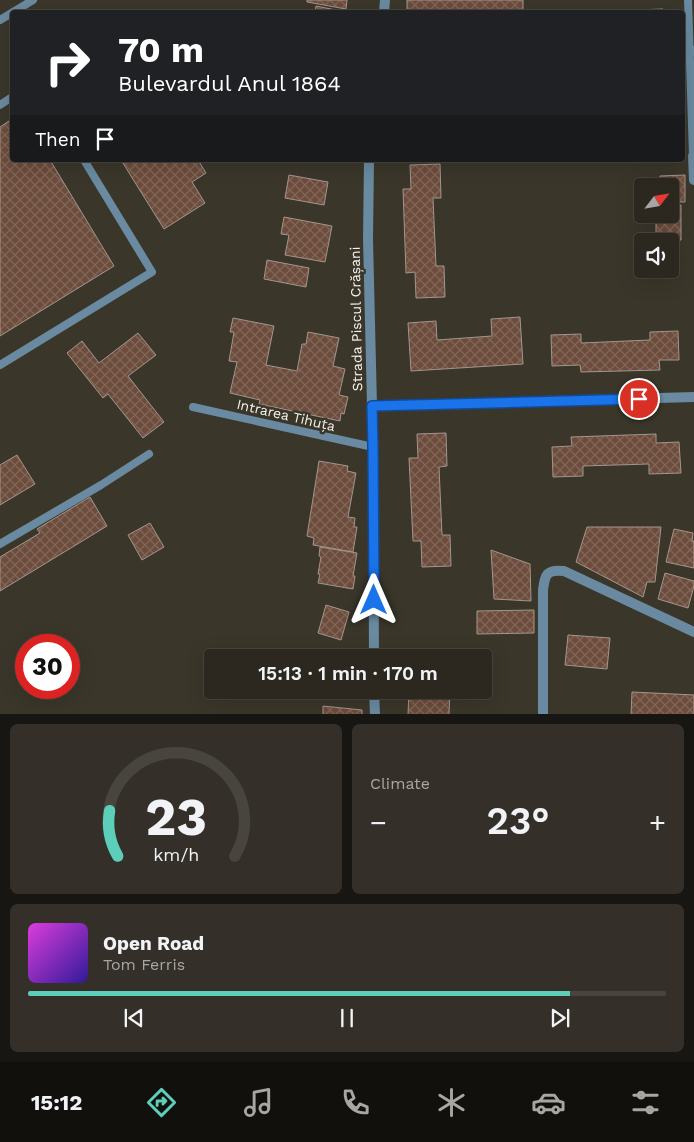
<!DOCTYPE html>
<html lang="en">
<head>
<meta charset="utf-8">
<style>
	:root { --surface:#2c2820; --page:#343029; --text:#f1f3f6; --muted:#a6a6a5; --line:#48443e; --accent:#5cceba }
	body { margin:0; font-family:"Work Sans",sans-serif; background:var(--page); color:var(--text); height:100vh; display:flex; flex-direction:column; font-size:19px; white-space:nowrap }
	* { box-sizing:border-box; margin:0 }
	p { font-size:16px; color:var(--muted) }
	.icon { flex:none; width:28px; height:28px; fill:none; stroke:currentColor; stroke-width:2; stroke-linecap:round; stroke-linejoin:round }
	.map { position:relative; height:714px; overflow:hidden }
	.drawer { display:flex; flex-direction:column; gap:10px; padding:10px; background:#181612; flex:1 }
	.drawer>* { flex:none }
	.banner { position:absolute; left:10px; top:10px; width:675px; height:152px; border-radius:5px; box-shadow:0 5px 20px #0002,0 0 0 1px var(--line); background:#202124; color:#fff; overflow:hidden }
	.needle { width:32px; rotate:59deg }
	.tools { position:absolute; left:634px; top:178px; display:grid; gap:10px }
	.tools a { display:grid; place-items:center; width:45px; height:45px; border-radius:5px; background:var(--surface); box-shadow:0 5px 20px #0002,0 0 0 1px var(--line); font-size:25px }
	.speed { position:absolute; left:15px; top:634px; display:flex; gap:10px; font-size:25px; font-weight:700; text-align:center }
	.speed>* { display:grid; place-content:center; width:65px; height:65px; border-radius:50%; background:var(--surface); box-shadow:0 5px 20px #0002,0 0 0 1px var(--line); line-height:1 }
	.speed .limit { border:8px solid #d22; background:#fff; color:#111 }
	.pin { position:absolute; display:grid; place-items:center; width:42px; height:42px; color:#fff; margin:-21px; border:2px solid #fff; border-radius:50%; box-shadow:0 1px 5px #0007 }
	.me { position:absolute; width:55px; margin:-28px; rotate:0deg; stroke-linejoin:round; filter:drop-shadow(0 0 4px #0008) }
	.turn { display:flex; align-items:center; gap:18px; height:105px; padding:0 25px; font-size:22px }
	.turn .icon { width:65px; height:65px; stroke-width:2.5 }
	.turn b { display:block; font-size:35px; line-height:42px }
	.then { display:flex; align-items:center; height:48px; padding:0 25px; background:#0003; gap:10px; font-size:19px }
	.big { font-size:38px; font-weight:600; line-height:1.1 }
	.drawer .card { flex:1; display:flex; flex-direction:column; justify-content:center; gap:8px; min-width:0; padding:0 18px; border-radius:8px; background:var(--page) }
	.drawer .dial { align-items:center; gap:0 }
	.dial svg { height:130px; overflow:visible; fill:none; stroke:var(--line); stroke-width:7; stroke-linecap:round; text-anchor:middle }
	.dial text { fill:var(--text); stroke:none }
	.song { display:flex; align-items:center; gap:15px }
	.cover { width:60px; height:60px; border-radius:8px; background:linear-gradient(135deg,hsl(300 70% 55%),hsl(250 70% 35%)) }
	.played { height:5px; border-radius:2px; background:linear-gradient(90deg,var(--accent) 85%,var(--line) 85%) }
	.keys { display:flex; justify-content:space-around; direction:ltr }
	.heat { display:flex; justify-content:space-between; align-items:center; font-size:28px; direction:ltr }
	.drawer .tiles { flex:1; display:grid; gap:10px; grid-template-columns:1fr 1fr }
	.card:last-child { grid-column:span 2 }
	.trip { position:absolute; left:204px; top:649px; width:288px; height:50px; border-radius:5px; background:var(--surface); box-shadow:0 5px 20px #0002,0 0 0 1px var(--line); font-weight:600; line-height:50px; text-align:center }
	.tab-bar { display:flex; height:80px; justify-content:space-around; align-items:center; background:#12100d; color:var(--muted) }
	.tab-bar .icon { width:35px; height:35px }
	.tab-bar .current { color:var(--accent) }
	.tab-bar b { font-size:22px; color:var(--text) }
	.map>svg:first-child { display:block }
	.building { fill:url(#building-cross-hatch); stroke:#a4958d }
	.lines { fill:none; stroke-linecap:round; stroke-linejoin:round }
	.lane { stroke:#698aa0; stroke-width:8 }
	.street { stroke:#698aa0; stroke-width:10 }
	.route-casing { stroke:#114b97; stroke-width:12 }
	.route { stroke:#1a73e8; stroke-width:9 }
	.labels { text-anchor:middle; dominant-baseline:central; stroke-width:5; stroke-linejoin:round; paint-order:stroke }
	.street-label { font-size:14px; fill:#f4f2ea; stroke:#3a362a }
</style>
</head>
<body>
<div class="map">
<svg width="694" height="715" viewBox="0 0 694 715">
	<defs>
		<pattern id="building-cross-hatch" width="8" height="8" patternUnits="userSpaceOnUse" patternTransform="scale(1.25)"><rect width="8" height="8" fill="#6c4c3c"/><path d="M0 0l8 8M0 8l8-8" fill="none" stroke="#826658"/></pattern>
	</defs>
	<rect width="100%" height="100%" fill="#3a362a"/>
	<!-- building -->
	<g class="building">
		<path d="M307 0H347L346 9 307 2Z"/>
		<rect x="407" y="0" width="116" height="12"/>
		<path d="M316 6 341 11 340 12H315Z"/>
		<path d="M663 9V12H637L636 10Z"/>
		<path d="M12 119V160H50L114 266 0 336V127Z"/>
		<path d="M121 160H198L206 173 192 182 205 203 164 229Z"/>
		<path d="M440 164 441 198H433L436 266H444L445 297 416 298 415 272 406 273 403 189H411L410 165Z"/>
		<path d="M289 175 328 182 324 205 285 198Z"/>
		<path d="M685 175V202H670V186H661L660 176Z"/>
		<path d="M670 205H681V240L656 241V214H670Z"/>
		<path d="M284 217 332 226 325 262 285 255 289 235 281 234Z"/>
		<path d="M267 260 309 268 306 287 264 279Z"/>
		<path d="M520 317 523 364 411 371 408 323 436 321 437 340 492 336 491 319Z"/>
		<path d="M233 318 274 326 266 365 297 371 302 344H306L308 332 339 338 333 366 345 369 339 395 348 397 344 414 341 413 340 421 259 404 260 400 230 393 237 362 229 361 234 332H230Z"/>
		<path d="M678 331 679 360H659L660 370 581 372 580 365 552 366 551 335 581 334V343L650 340V332Z"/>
		<path d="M138 333 156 355 128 376 164 422 143 438 108 394 103 398 67 353 82 341 99 363Z"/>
		<path d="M446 433 447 466 439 467 442 535H450L451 566 422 567 421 541H413L409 458H418L417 434Z"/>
		<path d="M656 434V443L679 442 681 473 649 474V464L583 466V476L553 477 552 447 572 446 571 437Z"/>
		<path d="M17 455 35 484 0 505V465Z"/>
		<path d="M319 461 348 466 347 471 356 473 348 517 355 518 354 527H357L353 552 313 545 314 538 307 536Z"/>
		<path d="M90 497 107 526 0 591V557L40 533 37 529Z"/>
		<path d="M150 523 164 547 142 560 128 535Z"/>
		<path d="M587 527H661L655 582H647L643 597 576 562Z"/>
		<path d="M674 529 693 533 692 541H694V568L666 562Z"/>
		<path d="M320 547 357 553 353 576H355L353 589 318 583 320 574H318L321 557 319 556Z"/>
		<path d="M491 550 530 564 531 601 494 599Z"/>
		<path d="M665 573 694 581V586L688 608 658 599Z"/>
		<path d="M326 605 349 612 341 640 318 633Z"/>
		<path d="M534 610V633L477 634V611Z"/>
		<path d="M568 635 610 638 607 669 565 665Z"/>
		<path d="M409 690H450L449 715H408Z"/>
		<path d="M632 692 694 695V715H631Z"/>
		<path d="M323 706 362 710V715H323Z"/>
	</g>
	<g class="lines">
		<!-- lane -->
		<g class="lane">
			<path d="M688 0 693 156"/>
			<path d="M0 20 33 0"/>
			<path d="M0 105 12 97"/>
			<path d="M0 365 152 272 84 160"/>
			<path d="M193 407 373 447"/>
			<path d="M0 544 101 485 149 454"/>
		</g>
		<!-- street -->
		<g class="street">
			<path d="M384 12 385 0"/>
			<path d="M682 52 694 51"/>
			<path d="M693 156 694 180"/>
			<path d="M369 160 368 239 373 447 374 658"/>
			<path d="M372 406 694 397"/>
			<path d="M374 690 375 715"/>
			<path d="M543 715V590C545 575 546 569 564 571L694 632"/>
		</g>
	</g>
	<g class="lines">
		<!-- route casing -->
		<g class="route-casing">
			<path id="route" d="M374 600 373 447 372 406 639 399"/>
		</g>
		<!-- route -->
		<use href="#route" class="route"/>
	</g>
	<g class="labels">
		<!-- street labels -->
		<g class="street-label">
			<text transform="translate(356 319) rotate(-91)">Strada Piscul Crășani</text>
			<text transform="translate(286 415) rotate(13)">Intrarea Tihuța</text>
		</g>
	</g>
</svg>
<div class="tools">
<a><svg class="needle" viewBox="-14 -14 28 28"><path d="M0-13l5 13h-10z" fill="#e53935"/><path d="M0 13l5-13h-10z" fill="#a6a6a5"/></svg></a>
<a><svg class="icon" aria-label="sound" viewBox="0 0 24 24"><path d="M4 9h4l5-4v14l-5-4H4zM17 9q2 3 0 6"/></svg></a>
</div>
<div class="speed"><div class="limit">30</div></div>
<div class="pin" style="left:639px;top:399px;background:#d93025"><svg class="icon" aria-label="arrive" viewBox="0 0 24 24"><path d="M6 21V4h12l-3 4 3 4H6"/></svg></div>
<svg class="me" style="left:374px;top:600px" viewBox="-20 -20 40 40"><path d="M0-17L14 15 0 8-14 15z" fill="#1a73e8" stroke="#fff" stroke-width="4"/></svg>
<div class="trip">15:13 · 1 min · 170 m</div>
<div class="banner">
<div class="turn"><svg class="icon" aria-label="right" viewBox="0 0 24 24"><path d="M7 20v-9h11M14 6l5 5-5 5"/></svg><div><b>70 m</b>Bulevardul Anul 1864</div></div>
<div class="then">Then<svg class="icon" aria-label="arrive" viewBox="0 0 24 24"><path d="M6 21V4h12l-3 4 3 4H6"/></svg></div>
</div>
</div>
<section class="drawer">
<div class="tiles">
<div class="card dial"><svg viewBox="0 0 100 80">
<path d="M14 69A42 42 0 1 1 86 69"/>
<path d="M14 69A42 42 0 0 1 9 41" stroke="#5cceba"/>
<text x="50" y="56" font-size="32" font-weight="700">23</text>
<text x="50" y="72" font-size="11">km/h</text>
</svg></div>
<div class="card"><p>Climate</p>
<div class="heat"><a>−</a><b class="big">23°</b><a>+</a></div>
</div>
<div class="card">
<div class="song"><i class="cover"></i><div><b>Open Road</b><p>Tom Ferris</p></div></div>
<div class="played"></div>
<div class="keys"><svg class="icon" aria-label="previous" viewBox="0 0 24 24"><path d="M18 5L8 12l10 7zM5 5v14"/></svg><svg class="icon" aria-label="pause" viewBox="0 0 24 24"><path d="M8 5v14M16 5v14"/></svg><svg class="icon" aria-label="next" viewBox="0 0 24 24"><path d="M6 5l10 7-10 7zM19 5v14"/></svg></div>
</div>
</div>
</section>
<nav class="tab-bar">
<b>15:12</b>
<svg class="icon current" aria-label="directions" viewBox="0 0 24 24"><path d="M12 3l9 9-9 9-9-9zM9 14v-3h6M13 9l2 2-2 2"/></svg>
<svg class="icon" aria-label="music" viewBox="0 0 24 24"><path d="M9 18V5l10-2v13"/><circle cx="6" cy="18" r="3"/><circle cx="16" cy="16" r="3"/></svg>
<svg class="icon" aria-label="phone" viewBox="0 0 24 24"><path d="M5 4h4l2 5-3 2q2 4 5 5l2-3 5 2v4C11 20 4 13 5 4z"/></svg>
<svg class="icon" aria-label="climate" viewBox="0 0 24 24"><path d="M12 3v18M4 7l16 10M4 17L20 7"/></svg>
<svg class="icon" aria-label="car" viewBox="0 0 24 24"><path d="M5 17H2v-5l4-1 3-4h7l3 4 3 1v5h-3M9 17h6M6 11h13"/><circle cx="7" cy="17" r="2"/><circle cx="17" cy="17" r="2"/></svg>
<svg class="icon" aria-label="filters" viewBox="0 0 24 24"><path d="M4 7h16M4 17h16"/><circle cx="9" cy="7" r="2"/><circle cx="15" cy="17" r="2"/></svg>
</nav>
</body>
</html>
